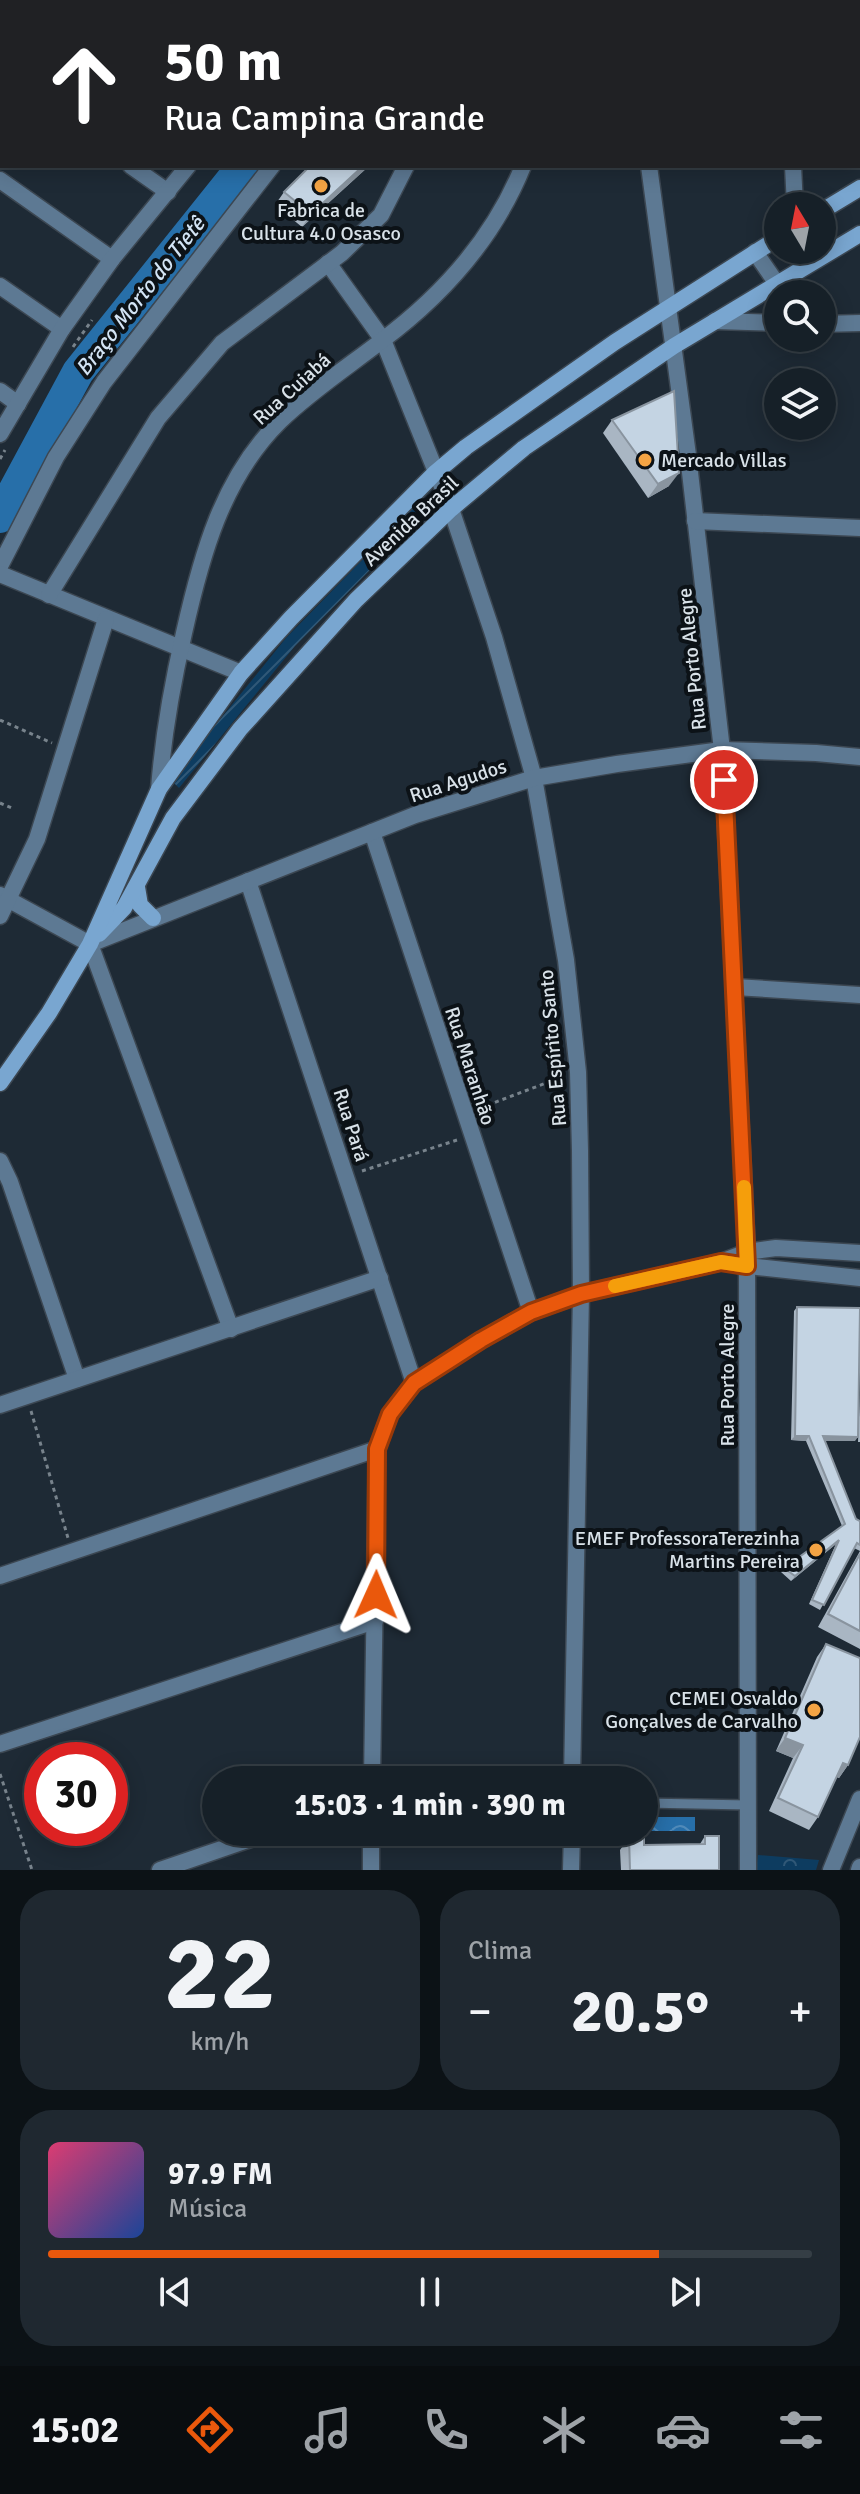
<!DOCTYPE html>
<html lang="pt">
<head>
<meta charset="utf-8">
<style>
	:root { --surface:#162028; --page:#1f2830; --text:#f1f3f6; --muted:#9ea3a8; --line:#353e45; --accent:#ea580c }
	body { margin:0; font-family:Signika,sans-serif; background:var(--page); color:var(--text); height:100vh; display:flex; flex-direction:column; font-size:30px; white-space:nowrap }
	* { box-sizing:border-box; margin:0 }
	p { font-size:26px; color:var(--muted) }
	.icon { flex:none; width:44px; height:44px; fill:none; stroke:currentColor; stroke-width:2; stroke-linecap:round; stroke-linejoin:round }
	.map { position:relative; height:1870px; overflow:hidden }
	.side { display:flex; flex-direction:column; gap:20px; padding:20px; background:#0c1216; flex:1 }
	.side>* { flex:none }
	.banner { position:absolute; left:0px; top:0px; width:860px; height:168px; box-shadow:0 4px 20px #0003,0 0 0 2px var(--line); background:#202124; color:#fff; overflow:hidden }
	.needle { width:52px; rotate:350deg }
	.fabs { position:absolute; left:764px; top:192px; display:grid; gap:16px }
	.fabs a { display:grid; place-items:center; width:72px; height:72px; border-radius:50%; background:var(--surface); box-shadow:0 4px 20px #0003,0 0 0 2px var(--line); font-size:40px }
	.speed { position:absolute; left:24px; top:1742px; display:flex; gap:16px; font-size:40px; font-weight:700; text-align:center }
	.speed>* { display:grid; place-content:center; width:104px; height:104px; border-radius:50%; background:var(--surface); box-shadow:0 4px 20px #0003,0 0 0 2px var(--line); line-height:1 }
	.speed .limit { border:12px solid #d22; background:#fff; color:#111 }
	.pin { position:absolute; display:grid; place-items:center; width:68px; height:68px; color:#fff; margin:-34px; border:4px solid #fff; border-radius:50%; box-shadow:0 2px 8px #0007 }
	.me { position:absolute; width:88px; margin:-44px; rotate:1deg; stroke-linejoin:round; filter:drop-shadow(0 0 6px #0008) }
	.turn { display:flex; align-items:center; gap:28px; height:168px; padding:0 32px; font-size:36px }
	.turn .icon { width:104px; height:104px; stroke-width:2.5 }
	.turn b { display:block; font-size:56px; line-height:68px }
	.big { font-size:60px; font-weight:800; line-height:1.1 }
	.side .tile { flex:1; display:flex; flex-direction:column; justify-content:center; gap:12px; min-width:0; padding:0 28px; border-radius:32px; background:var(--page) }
	.side .dial { align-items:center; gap:0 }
	.dial b { font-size:104px; line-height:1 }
	.song { display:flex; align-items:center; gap:24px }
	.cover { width:96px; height:96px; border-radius:12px; background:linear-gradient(135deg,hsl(340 70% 55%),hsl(220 70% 35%)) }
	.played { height:8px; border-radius:4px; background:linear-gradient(90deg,var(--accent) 80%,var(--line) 80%) }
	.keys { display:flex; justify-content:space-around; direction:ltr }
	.heat { display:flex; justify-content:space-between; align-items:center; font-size:44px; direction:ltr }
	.side .tiles { flex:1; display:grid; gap:20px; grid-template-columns:1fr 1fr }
	.tile:last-child { grid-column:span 2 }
	.trip { position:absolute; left:202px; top:1766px; width:456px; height:80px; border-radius:40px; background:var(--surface); box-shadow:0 4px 20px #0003,0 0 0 2px var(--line); font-weight:800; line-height:80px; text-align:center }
	.dock { display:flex; height:128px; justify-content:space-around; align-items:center; background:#090d10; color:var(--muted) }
	.dock .icon { width:56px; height:56px }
	.dock .active { color:var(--accent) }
	.dock b { font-size:36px; color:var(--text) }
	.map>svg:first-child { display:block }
	.park { fill:url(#park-crowns) }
	.garden { fill:url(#garden-furrows) }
	.water { fill:url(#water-waves) }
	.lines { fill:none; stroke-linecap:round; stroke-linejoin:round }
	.river { stroke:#276fa9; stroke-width:32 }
	.service-casing { stroke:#3c4752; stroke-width:12 }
	.minor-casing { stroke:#3c4752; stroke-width:19 }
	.tertiary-casing { stroke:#3c4752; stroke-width:19 }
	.secondary-casing { stroke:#3c4752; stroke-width:19 }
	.path { stroke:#78838c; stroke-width:3; stroke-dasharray:4 4; stroke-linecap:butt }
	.service { stroke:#5d7993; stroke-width:9 }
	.minor { stroke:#5d7993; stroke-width:16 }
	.tertiary { stroke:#5d7993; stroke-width:16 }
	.secondary { stroke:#79a6d0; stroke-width:16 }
	.wall { fill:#a9b6c3 }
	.shaded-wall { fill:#89949f }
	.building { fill:#c4d4e3; stroke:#89949f; stroke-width:2 }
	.route-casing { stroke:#983908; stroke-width:20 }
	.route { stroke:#ea580c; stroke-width:14 }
	.slow { stroke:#f59e0b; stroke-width:14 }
	.poi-dot { fill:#f4a444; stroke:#0c1217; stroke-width:3 }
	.labels { text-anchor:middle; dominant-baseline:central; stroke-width:8; stroke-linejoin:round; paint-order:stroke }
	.poi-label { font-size:20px; fill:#d9e2e9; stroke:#0c1217; text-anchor:end }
	.street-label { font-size:20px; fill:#d9e2e9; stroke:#0c1217 }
	.water-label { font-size:22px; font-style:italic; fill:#d3e4f5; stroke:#0c1217 }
</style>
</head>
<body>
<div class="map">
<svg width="860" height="1870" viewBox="0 0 860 1870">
	<defs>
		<pattern id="park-crowns" width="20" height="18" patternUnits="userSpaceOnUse" patternTransform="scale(2)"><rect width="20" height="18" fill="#0d3c60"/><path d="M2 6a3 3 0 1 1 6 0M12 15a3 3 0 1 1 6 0" fill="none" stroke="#305877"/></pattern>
		<pattern id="garden-furrows" width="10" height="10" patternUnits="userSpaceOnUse" patternTransform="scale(2)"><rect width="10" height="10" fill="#0d3c60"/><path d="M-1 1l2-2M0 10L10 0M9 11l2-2" fill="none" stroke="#305877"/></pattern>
		<pattern id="water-waves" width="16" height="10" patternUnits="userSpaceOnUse" patternTransform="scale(2)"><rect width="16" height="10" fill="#276fa9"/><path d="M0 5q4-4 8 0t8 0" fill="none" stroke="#508ab9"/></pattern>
	</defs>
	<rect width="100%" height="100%" fill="#1e2a35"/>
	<!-- park -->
	<path class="park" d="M758 1855 819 1860 816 1870H756Z"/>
	<!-- garden -->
	<path class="garden" d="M419 502 428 511 295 646 179 788 171 780 286 638Z"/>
	<!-- water -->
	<rect class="water" x="644" y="1817" width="51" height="14"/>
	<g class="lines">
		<!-- river -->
		<g class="river">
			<path d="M323 2V0"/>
			<path d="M0 517 78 372 243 166"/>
		</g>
		<!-- service casing -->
		<g class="service-casing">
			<path id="service" d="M644 1803 748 1805"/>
		</g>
		<!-- minor casing -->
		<g class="minor-casing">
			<g id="minor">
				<path d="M48 0 51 2"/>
				<path d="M197 0 199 2"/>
				<path d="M625 0V2"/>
				<path d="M786 0V2"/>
				<path d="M283 2V0"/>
				<path d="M375 2V0"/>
				<path d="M604 2 605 0"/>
				<path d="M0 73 2 75"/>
				<path d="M131 166 168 192"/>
				<path d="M649 166 688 455 722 750 747 1252 748 1870"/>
				<path d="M793 166 795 206"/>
				<path d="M0 180 112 259"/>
				<path d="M755 252 784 294"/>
				<path d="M328 263 383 340 451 509 494 637 534 778 566 960 578 1072 580 1151 581 1294 572 1780"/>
				<path d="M0 286 62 329"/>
				<path d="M715 321 778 323"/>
				<path d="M822 324 860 323"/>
				<path d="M0 391 18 404"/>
				<path d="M0 434 62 329 112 259 188 166"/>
				<path d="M695 521 860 528"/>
				<path d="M0 566 56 457 104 382 272 166"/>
				<path d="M0 574 241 673"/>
				<path d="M49 595 158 418 222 343 342 253 381 215 406 166"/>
				<path d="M159 789C163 736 172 685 184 633 201 557 222 478 280 421 310 392 346 368 380 342 442 296 494 238 523 166"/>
				<path d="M372 832 531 1312"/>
				<path d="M248 881 414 1383"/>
				<path d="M0 895 90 944 231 1329"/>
				<path d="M0 916 37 839 106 619"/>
				<path d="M735 987 860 995"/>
				<path d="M0 1161 10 1182 77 1379"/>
				<path d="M738 1265 860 1278"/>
				<path d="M0 1405 380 1278"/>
				<path d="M0 1576 377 1449"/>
				<path d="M0 1744 375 1621"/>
				<path d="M372 1780 377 1449 390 1414 414 1383 481 1340 531 1312 581 1294 721 1262 747 1252 776 1248 860 1253"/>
				<path d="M160 1870 271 1832"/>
				<path d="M371 1870V1832"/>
				<path d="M571 1870 572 1832"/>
			</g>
		</g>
		<!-- tertiary casing -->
		<g class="tertiary-casing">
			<g id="tertiary">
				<path d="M90 944 415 815 534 778 617 764 722 750 816 753 860 757"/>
				<path d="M831 1870 860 1799"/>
				<path d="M859 1870 860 1867"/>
			</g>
		</g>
		<!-- secondary casing -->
		<g class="secondary-casing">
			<g id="secondary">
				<path d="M822 211 860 188"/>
				<path d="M137 887 140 905 153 918"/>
				<path d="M99 934 124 908 173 818 240 729 356 600 451 509 524 448 674 346 860 234"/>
				<path d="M0 1083 49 1013 90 944 159 789 241 673 291 618 435 473 466 447 615 342 778 238"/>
			</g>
		</g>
		<!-- path -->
		<g class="path">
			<path d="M73 347 92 320"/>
			<path d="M0 459 5 450"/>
			<path d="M0 720 52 743"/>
			<path d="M0 803 14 809"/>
			<path d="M480 1108 562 1077"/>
			<path d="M362 1171 457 1140"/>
			<path d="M31 1411 68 1538"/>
			<path d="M0 1774 32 1870"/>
		</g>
		<!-- service -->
		<use href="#service" class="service"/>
		<!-- minor -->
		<use href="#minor" class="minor"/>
		<!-- tertiary -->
		<use href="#tertiary" class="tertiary"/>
		<!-- secondary -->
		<use href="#secondary" class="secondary"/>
	</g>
	<!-- wall -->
	<g class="wall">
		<path d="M310 166H369L302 227 275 205 284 192Z"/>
		<path d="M612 420 669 486 648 498 603 433Z"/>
		<path d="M797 1307 855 1441H825L856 1519 860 1521V1649L818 1627 860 1551 854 1548 820 1610 809 1604 836 1544 791 1581 781 1572 784 1568 842 1526 806 1441 791 1440 794 1311Z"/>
		<path d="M860 1393V1442H858Z"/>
		<path d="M826 1644 848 1765 839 1778 837 1777 818 1817 809 1830 769 1811 793 1758 776 1751 817 1657Z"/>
		<path d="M705 1836 719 1870H621L620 1850 629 1837 644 1845 700 1844Z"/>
	</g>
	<!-- shaded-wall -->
	<g class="shaded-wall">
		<path d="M363 166H369L302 227 311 214Z"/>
		<path d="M679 473 669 486 648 498 658 484Z"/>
		<path d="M795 1436H809L806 1441 791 1440Z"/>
		<path d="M823 1436 858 1437 855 1441H820Z"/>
		<path d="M839 1540 836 1544 791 1581 795 1576Z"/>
		<path d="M785 1738 803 1745 793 1758 776 1751Z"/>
		<path d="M843 1763 848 1765 839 1778 834 1776Z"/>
	</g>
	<!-- building -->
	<g class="building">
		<path d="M310 166H363L311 214 284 192Z"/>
		<path d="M674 391 679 473 658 484 612 420Z"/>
		<path d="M797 1307 860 1308 858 1437 823 1436 856 1519 860 1521V1545L857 1543 824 1605 812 1600 839 1540 795 1576 784 1568 845 1524 809 1436H795Z"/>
		<path d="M860 1554V1631L828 1614Z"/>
		<path d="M826 1644 860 1658V1737L848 1765 843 1763 818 1817 778 1798 803 1745 785 1738Z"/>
		<path d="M705 1836H719V1870H630L629 1837H644V1845L705 1844Z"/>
	</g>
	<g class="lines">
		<!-- route casing -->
		<g class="route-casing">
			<path id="route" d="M376 1595 377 1449 390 1414 414 1383 481 1340 531 1312 581 1294 721 1262 747 1266 724 780"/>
		</g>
		<!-- route -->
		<use href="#route" class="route"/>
		<!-- slow -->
		<path class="slow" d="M615 1286 721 1262 747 1266 744 1187"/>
	</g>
	<!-- markers -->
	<g class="poi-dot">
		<circle cx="321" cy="186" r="8"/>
		<circle cx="645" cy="460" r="8"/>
		<circle cx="816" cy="1550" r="8"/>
		<circle cx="814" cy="1710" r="8"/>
	</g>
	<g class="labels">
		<!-- poi labels -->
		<g class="poi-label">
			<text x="321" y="210" text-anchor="middle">Fabrica de<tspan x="321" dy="23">Cultura 4.0 Osasco</tspan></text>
			<text x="661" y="460" text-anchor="start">Mercado Villas</text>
			<text x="800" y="1538">EMEF ProfessoraTerezinha<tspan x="800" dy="23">Martins Pereira</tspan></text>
			<text x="798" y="1698">CEMEI Osvaldo<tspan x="798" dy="23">Gonçalves de Carvalho</tspan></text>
		</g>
		<!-- street labels -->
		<g class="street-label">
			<text transform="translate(292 389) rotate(-42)">Rua Cuiabá</text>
			<text transform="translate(411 521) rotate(-43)">Avenida Brasil</text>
			<text transform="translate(692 659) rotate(-96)">Rua Porto Alegre</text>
			<text transform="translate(458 781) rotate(-18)">Rua Agudos</text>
			<text transform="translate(553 1048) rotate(-95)">Rua Espírito Santo</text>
			<text transform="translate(470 1066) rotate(72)">Rua Maranhão</text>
			<text transform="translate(351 1125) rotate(72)">Rua Pará</text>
			<text transform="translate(727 1375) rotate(-90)">Rua Porto Alegre</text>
		</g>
		<!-- water labels -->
		<g class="water-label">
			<text transform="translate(140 296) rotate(-52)">Braço Morto do Tietê</text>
		</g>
	</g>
</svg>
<div class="fabs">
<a><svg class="needle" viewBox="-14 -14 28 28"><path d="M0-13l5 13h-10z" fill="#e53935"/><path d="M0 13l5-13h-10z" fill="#9ea3a8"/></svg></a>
<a><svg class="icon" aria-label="search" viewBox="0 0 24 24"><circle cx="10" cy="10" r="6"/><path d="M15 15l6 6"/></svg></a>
<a><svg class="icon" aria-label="layers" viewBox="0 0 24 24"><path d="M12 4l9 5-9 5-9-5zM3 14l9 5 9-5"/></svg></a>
</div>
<div class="speed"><div class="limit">30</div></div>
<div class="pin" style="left:724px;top:780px;background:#d93025"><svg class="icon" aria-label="arrive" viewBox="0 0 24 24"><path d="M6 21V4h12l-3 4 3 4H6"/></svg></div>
<svg class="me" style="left:376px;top:1595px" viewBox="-20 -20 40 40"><path d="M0-17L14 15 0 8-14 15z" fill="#ea580c" stroke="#fff" stroke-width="4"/></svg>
<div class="trip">15:03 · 1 min · 390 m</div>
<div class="banner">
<div class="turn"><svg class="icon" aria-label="ahead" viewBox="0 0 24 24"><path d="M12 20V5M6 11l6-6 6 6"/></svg><div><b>50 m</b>Rua Campina Grande</div></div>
</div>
</div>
<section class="side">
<div class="tiles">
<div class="tile dial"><b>22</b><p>km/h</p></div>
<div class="tile"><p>Clima</p>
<div class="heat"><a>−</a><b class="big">20.5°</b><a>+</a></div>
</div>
<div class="tile">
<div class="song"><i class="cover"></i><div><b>97.9 FM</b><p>Música</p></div></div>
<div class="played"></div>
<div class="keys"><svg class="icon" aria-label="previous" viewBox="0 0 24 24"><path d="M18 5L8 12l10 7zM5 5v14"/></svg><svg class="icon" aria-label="pause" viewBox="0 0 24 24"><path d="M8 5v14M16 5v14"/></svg><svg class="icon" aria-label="next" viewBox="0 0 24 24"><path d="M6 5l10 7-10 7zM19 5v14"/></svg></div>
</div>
</div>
</section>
<nav class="dock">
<b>15:02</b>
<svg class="icon active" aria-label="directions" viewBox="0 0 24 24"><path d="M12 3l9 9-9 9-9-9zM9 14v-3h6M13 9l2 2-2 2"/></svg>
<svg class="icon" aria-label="music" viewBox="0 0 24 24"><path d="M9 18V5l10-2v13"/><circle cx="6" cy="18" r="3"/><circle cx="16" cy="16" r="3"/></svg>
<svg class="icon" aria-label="phone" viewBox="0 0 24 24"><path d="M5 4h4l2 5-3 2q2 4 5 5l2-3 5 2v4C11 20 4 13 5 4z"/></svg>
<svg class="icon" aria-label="climate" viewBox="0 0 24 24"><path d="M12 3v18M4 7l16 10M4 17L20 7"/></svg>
<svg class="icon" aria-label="car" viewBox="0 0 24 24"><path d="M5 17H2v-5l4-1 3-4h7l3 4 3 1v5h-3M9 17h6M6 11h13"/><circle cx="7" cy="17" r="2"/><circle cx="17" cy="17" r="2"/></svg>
<svg class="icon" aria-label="filters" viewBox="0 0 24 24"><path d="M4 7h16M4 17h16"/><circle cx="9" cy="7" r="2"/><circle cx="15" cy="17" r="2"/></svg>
</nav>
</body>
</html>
